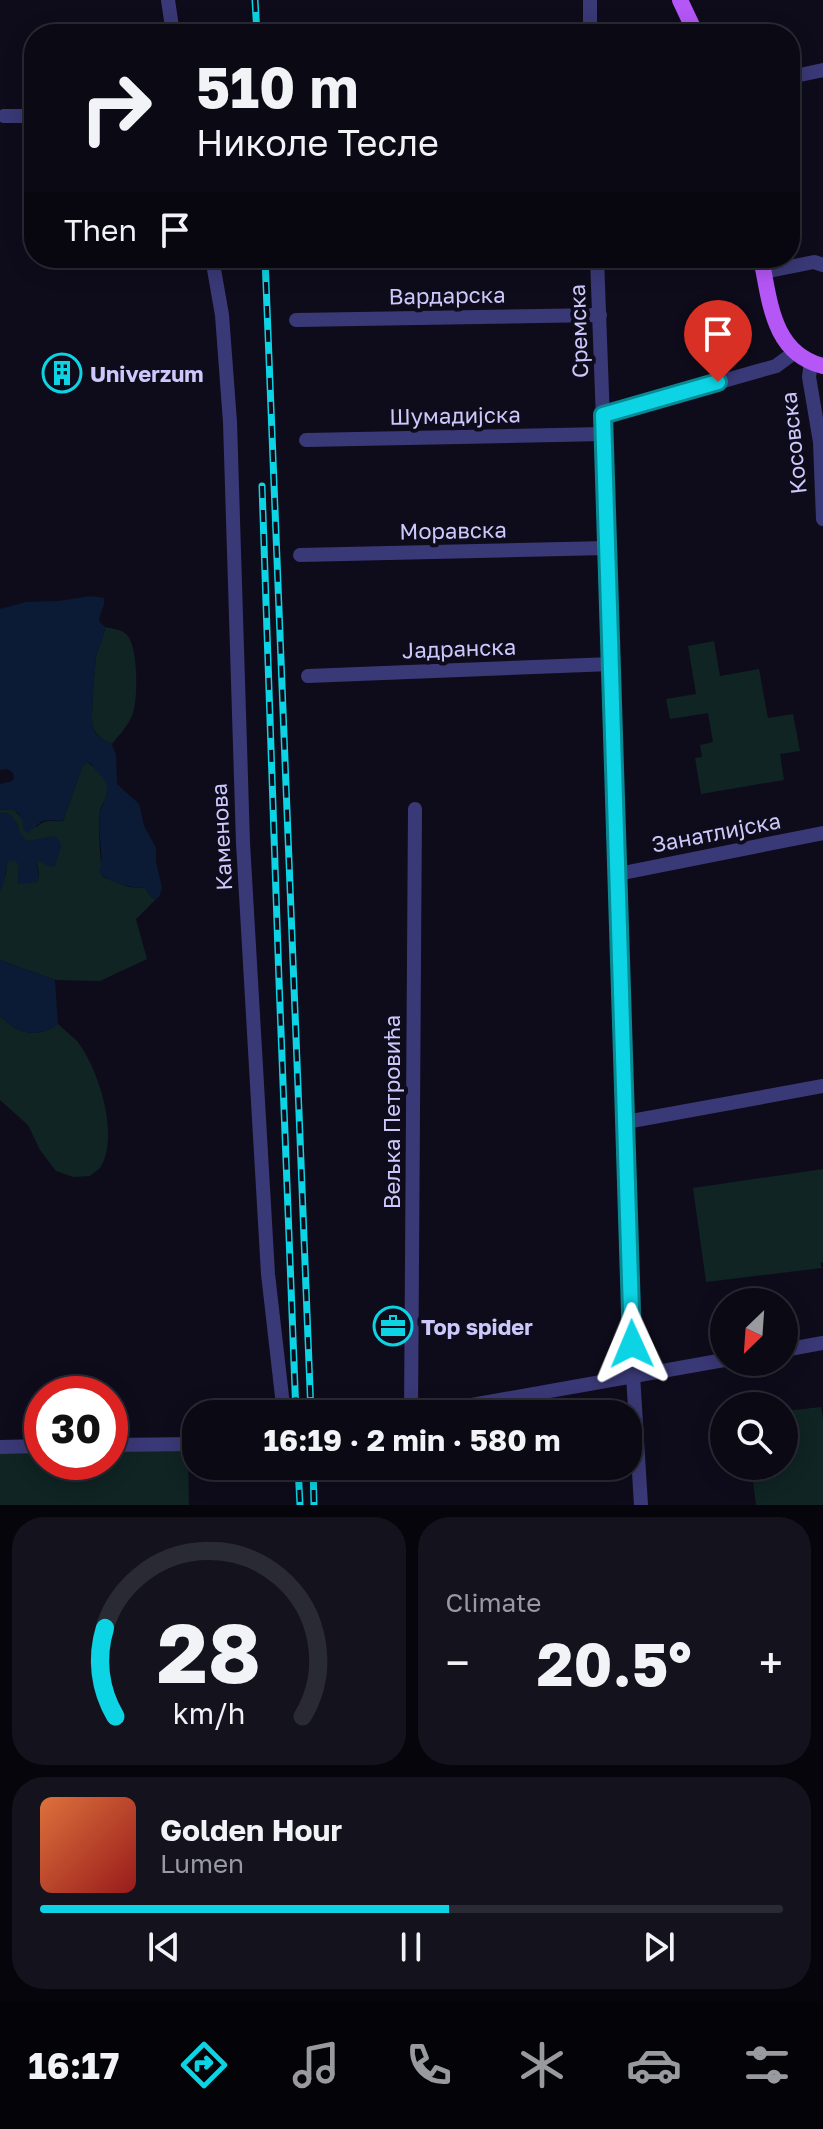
<!DOCTYPE html>
<html lang="en">
<head>
<meta charset="utf-8">
<style>
	:root { --surface:#0a0914; --page:#13121d; --text:#f1f3f6; --muted:#999aa0; --line:#2a2a34; --accent:#0dd4e4 }
	body { margin:0; font-family:"Golos Text",sans-serif; background:var(--page); color:var(--text); height:100vh; display:flex; flex-direction:column; font-size:30px; white-space:nowrap }
	* { box-sizing:border-box; margin:0 }
	p { font-size:26px; color:var(--muted) }
	.icon { flex:none; width:44px; height:44px; fill:none; stroke:currentColor; stroke-width:2; stroke-linecap:round; stroke-linejoin:round }
	.map { position:relative; height:1505px; overflow:hidden }
	.drawer { display:flex; flex-direction:column; gap:12px; padding:12px; background:#06050b; flex:1 }
	.drawer>* { flex:none }
	.hud { position:absolute; left:24px; top:24px; width:776px; height:244px; border-radius:32px; box-shadow:0 4px 20px #0003,0 0 0 2px var(--line); background:#0a0914; color:var(--text); overflow:hidden }
	.needle { width:52px; rotate:205deg }
	.controls { position:absolute; left:710px; top:1288px; display:grid; gap:16px }
	.controls a { display:grid; place-items:center; width:88px; height:88px; border-radius:50%; background:var(--surface); box-shadow:0 4px 20px #0003,0 0 0 2px var(--line); font-size:40px }
	.speed { position:absolute; left:24px; top:1376px; display:flex; gap:16px; font-size:40px; font-weight:700; text-align:center }
	.speed>* { display:grid; place-content:center; width:104px; height:104px; border-radius:50%; background:var(--surface); box-shadow:0 4px 20px #0003,0 0 0 2px var(--line); line-height:1 }
	.speed .limit { border:12px solid #d22; background:#fff; color:#111 }
	.pin { position:absolute; display:grid; place-items:center; width:68px; height:68px; color:#fff; margin:-82px -34px; border-radius:50% 50% 50% 0; rotate:-45deg; box-shadow:0 0 8px #0007 }
	.pin .icon { rotate:45deg }
	.me { position:absolute; width:88px; margin:-44px; rotate:359deg; stroke-linejoin:round; filter:drop-shadow(0 0 6px #0008) }
	.turn { display:flex; align-items:center; gap:28px; height:168px; padding:0 40px; font-size:36px }
	.turn .icon { width:104px; height:104px; stroke-width:2.5 }
	.turn b { display:block; font-size:56px; line-height:68px }
	.then { display:flex; align-items:center; height:76px; padding:0 40px; background:#0003; gap:16px; font-size:30px }
	.big { font-size:60px; font-weight:700; line-height:1.1 }
	.drawer .widget { flex:1; display:flex; flex-direction:column; justify-content:center; gap:12px; min-width:0; padding:0 28px; border-radius:32px; background:var(--page) }
	.drawer .dial { align-items:center; gap:0 }
	.dial svg { height:208px; overflow:visible; fill:none; stroke:var(--line); stroke-width:7; stroke-linecap:round; text-anchor:middle }
	.dial text { fill:var(--text); stroke:none }
	.song { display:flex; align-items:center; gap:24px }
	.cover { width:96px; height:96px; border-radius:12px; background:linear-gradient(135deg,hsl(20 70% 55%),hsl(0 70% 35%)) }
	.played { height:8px; border-radius:4px; background:linear-gradient(90deg,var(--accent) 55%,var(--line) 55%) }
	.keys { display:flex; justify-content:space-around; direction:ltr }
	.heat { display:flex; justify-content:space-between; align-items:center; font-size:44px; direction:ltr }
	.drawer .tiles { flex:1; display:grid; gap:12px; grid-template-columns:1fr 1fr }
	.widget:last-child { grid-column:span 2 }
	.trip { position:absolute; left:182px; top:1400px; width:460px; height:80px; border-radius:32px; background:var(--surface); box-shadow:0 4px 20px #0003,0 0 0 2px var(--line); font-weight:700; line-height:80px; text-align:center }
	.menu { display:flex; height:128px; justify-content:space-around; align-items:center; background:#040408; color:var(--muted) }
	.menu .icon { width:56px; height:56px }
	.menu .selected { color:var(--accent) }
	.menu b { font-size:36px; color:var(--text) }
	.map>svg:first-child { display:block }
	.green { fill:#0f2423 }
	.water { fill:#0b1b35 }
	.lines { fill:none; stroke-linecap:round; stroke-linejoin:round }
	.minor { stroke:#3a3977; stroke-width:14 }
	.major { stroke:#b556f6; stroke-width:16 }
	.rail-casing { stroke:#0dd4e4; stroke-width:7 }
	.rail { stroke:#0e0c1b; stroke-width:4; stroke-dasharray:12; stroke-linecap:butt }
	.route-casing { stroke:#088a94; stroke-width:20 }
	.route { stroke:#0dd4e4; stroke-width:14 }
	.labels { text-anchor:middle; dominant-baseline:central; stroke-width:8; stroke-linejoin:round; paint-order:stroke }
	.street-label { font-size:22px; fill:#cdc8fc; stroke:#0e0c1b }
	.poi-label { font-size:22px; font-weight:bold; fill:#cdc8fc; stroke:#0e0c1b; text-anchor:start }
</style>
</head>
<body>
<div class="map">
<svg width="823" height="1505" viewBox="0 0 823 1505">
	<rect width="100%" height="100%" fill="#0e0c1b"/>
	<!-- green -->
	<g class="green">
		<path d="M105 627C114 629 122 629 128 636 138 649 139 704 131 718 127 727 118 736 112 744 103 740 97 736 93 727 90 721 95 668 96 657 98 646 104 638 105 627Z"/>
		<path d="M714 641 720 676 759 669 768 718 793 714 800 751 780 754 784 780 701 794 695 758 702 757 700 745 713 742 708 713 670 719 666 699 696 694 688 646Z"/>
		<path d="M87 762C91 764 103 776 106 780 112 791 102 802 100 812 98 828 100 861 103 877L129 887 145 888 152 898 156 899 136 919 147 959 100 981 55 980 0 960V891L6 873 7 862 14 859 19 864 18 883 37 882 39 873 32 841C16 841 22 830 15 821 13 817 9 815 6 813H0V810L13 809 23 819 37 827C45 818 52 822 63 821L82 767Z"/>
		<path d="M0 1016C17 1033 36 1040 58 1024 64 1030 71 1035 77 1041 98 1067 121 1138 100 1168 97 1171 93 1173 90 1176L73 1177 56 1171 40 1150 28 1125 0 1100Z"/>
		<path d="M823 1169V1262L820 1263 822 1268 706 1282 693 1188Z"/>
		<path d="M821 1407 823 1419V1505H756L751 1466H784V1411Z"/>
		<path d="M188 1449 189 1505H0V1451L42 1450V1462H110V1450Z"/>
	</g>
	<!-- water -->
	<g class="water">
		<path d="M91 596 104 598C106 605 99 613 99 621L105 627C104 639 98 646 96 657 95 668 90 721 93 727 96 736 103 740 112 744L116 756 117 784 139 804 144 826 156 848V862L162 888 159 897 156 899 152 898 145 888C131 888 110 882 99 873 105 854 97 835 100 815 101 804 110 795 106 784 104 777 95 772 92 764L87 762 82 767 63 821 48 820 42 821 28 833 24 831C22 813 18 808 0 810V784L12 781 14 778 13 773 8 769 0 770V609L26 602 58 601Z"/>
		<path d="M0 813C19 811 15 832 27 841L54 836 60 841 61 847 55 866 51 867 36 860 39 878 37 882 18 884 19 864 14 860 7 862 4 883 0 891Z"/>
		<path d="M0 960 55 980 58 1024C36 1040 17 1033 0 1016Z"/>
	</g>
	<g class="lines">
		<!-- minor -->
		<g class="minor">
			<path d="M168 0 173 34"/>
			<path d="M590 0V34"/>
			<path d="M790 77 823 70"/>
			<path d="M4 116H34"/>
			<path d="M212 258 222 315 230 422 243 843 268 1274 284 1414"/>
			<path d="M597 258 612 664 633 1375 641 1505"/>
			<path d="M764 272 814 262 823 265"/>
			<path d="M296 320 600 315"/>
			<path d="M811 362 809 377 820 442 823 519"/>
			<path d="M603 415 776 366 795 352"/>
			<path d="M306 440 604 434"/>
			<path d="M300 555 607 548"/>
			<path d="M308 676 612 664"/>
			<path d="M618 874 823 833"/>
			<path d="M626 1122 823 1086"/>
			<path d="M784 1350 823 1343"/>
			<path d="M411 1414 415 809"/>
			<path d="M421 1414 724 1360"/>
			<path d="M110 1445 196 1444"/>
			<path d="M0 1447 42 1446"/>
		</g>
		<!-- major -->
		<g class="major">
			<path d="M680 0 696 34"/>
			<path d="M761 258C770 301 772 353 823 366"/>
		</g>
		<!-- rail casing -->
		<g class="rail-casing">
			<g id="rail">
				<path d="M255 0 257 34"/>
				<path d="M265 258 311 1414"/>
				<path d="M262 486 279 981 296 1414"/>
				<path d="M298 1466 300 1505"/>
				<path d="M313 1466 314 1505"/>
			</g>
		</g>
		<!-- rail -->
		<use href="#rail" class="rail"/>
	</g>
	<g class="lines">
		<!-- route casing -->
		<g class="route-casing">
			<path id="route" d="M632 1344 603 415 718 382"/>
		</g>
		<!-- route -->
		<use href="#route" class="route"/>
	</g>
	<!-- icons -->
	<defs>
		<g id="building-ring" transform="scale(2)"><circle r="9.5" fill="#0e0c1b" stroke="#0dd4e4" stroke-width="1.5"/><path d="M-4-6H4V6H1V3H-1V6H-4ZM-2.5-4.3h1.7v1.8h-1.7ZM.8-4.3h1.7v1.8H.8ZM-2.5-1h1.7V.8h-1.7ZM.8-1h1.7V.8H.8Z" fill="#0dd4e4"/></g>
		<g id="office-ring" transform="scale(2)"><circle r="9.5" fill="#0e0c1b" stroke="#0dd4e4" stroke-width="1.5"/><path d="M-6-3h4V-5.5h4V-3h4V5H-6ZM-1-4.5V-3h2v-1.5ZM-6 0V1H6V0Z" fill="#0dd4e4"/></g>
	</defs>
	<g fill-rule="evenodd">
		<use href="#building-ring" x="62" y="373"/>
		<use href="#office-ring" x="393" y="1326"/>
	</g>
	<g class="labels">
		<!-- street labels -->
		<g class="street-label">
			<text transform="translate(447 295) rotate(-1)">Вардарска</text>
			<text transform="translate(578 331) rotate(-92)">Сремска</text>
			<text transform="translate(455 415) rotate(-1)">Шумадијска</text>
			<text transform="translate(793 443) rotate(-96)">Косовска</text>
			<text transform="translate(453 530) rotate(-1)">Моравска</text>
			<text transform="translate(459 648) rotate(-2)">Јадранска</text>
			<text transform="translate(716 832) rotate(-11)">Занатлијска</text>
			<text transform="translate(221 837) rotate(-93)">Каменова</text>
			<text transform="translate(391 1112) rotate(-90)">Вељка Петровића</text>
		</g>
		<!-- poi labels -->
		<g class="poi-label">
			<text x="90" y="373">Univerzum</text>
			<text x="421" y="1326">Top spider</text>
		</g>
	</g>
</svg>
<div class="controls">
<a><svg class="needle" viewBox="-14 -14 28 28"><path d="M0-13l5 13h-10z" fill="#e53935"/><path d="M0 13l5-13h-10z" fill="#999aa0"/></svg></a>
<a><svg class="icon" aria-label="search" viewBox="0 0 24 24"><circle cx="10" cy="10" r="6"/><path d="M15 15l6 6"/></svg></a>
</div>
<div class="speed"><div class="limit">30</div></div>
<div class="pin" style="left:718px;top:382px;background:#d93025"><svg class="icon" aria-label="arrive" viewBox="0 0 24 24"><path d="M6 21V4h12l-3 4 3 4H6"/></svg></div>
<svg class="me" style="left:632px;top:1344px" viewBox="-20 -20 40 40"><path d="M0-17L14 15 0 8-14 15z" fill="#0dd4e4" stroke="#fff" stroke-width="4"/></svg>
<div class="trip">16:19 · 2 min · 580 m</div>
<div class="hud">
<div class="turn"><svg class="icon" aria-label="right" viewBox="0 0 24 24"><path d="M7 20v-9h11M14 6l5 5-5 5"/></svg><div><b>510 m</b>Николе Тесле</div></div>
<div class="then">Then<svg class="icon" aria-label="arrive" viewBox="0 0 24 24"><path d="M6 21V4h12l-3 4 3 4H6"/></svg></div>
</div>
</div>
<section class="drawer">
<div class="tiles">
<div class="widget dial"><svg viewBox="0 0 100 80">
<path d="M14 69A42 42 0 1 1 86 69"/>
<path d="M14 69A42 42 0 0 1 10 35" stroke="#0dd4e4"/>
<text x="50" y="56" font-size="32" font-weight="700">28</text>
<text x="50" y="72" font-size="11">km/h</text>
</svg></div>
<div class="widget"><p>Climate</p>
<div class="heat"><a>−</a><b class="big">20.5°</b><a>+</a></div>
</div>
<div class="widget">
<div class="song"><i class="cover"></i><div><b>Golden Hour</b><p>Lumen</p></div></div>
<div class="played"></div>
<div class="keys"><svg class="icon" aria-label="previous" viewBox="0 0 24 24"><path d="M18 5L8 12l10 7zM5 5v14"/></svg><svg class="icon" aria-label="pause" viewBox="0 0 24 24"><path d="M8 5v14M16 5v14"/></svg><svg class="icon" aria-label="next" viewBox="0 0 24 24"><path d="M6 5l10 7-10 7zM19 5v14"/></svg></div>
</div>
</div>
</section>
<nav class="menu">
<b>16:17</b>
<svg class="icon selected" aria-label="directions" viewBox="0 0 24 24"><path d="M12 3l9 9-9 9-9-9zM9 14v-3h6M13 9l2 2-2 2"/></svg>
<svg class="icon" aria-label="music" viewBox="0 0 24 24"><path d="M9 18V5l10-2v13"/><circle cx="6" cy="18" r="3"/><circle cx="16" cy="16" r="3"/></svg>
<svg class="icon" aria-label="phone" viewBox="0 0 24 24"><path d="M5 4h4l2 5-3 2q2 4 5 5l2-3 5 2v4C11 20 4 13 5 4z"/></svg>
<svg class="icon" aria-label="climate" viewBox="0 0 24 24"><path d="M12 3v18M4 7l16 10M4 17L20 7"/></svg>
<svg class="icon" aria-label="car" viewBox="0 0 24 24"><path d="M5 17H2v-5l4-1 3-4h7l3 4 3 1v5h-3M9 17h6M6 11h13"/><circle cx="7" cy="17" r="2"/><circle cx="17" cy="17" r="2"/></svg>
<svg class="icon" aria-label="filters" viewBox="0 0 24 24"><path d="M4 7h16M4 17h16"/><circle cx="9" cy="7" r="2"/><circle cx="15" cy="17" r="2"/></svg>
</nav>
</body>
</html>
